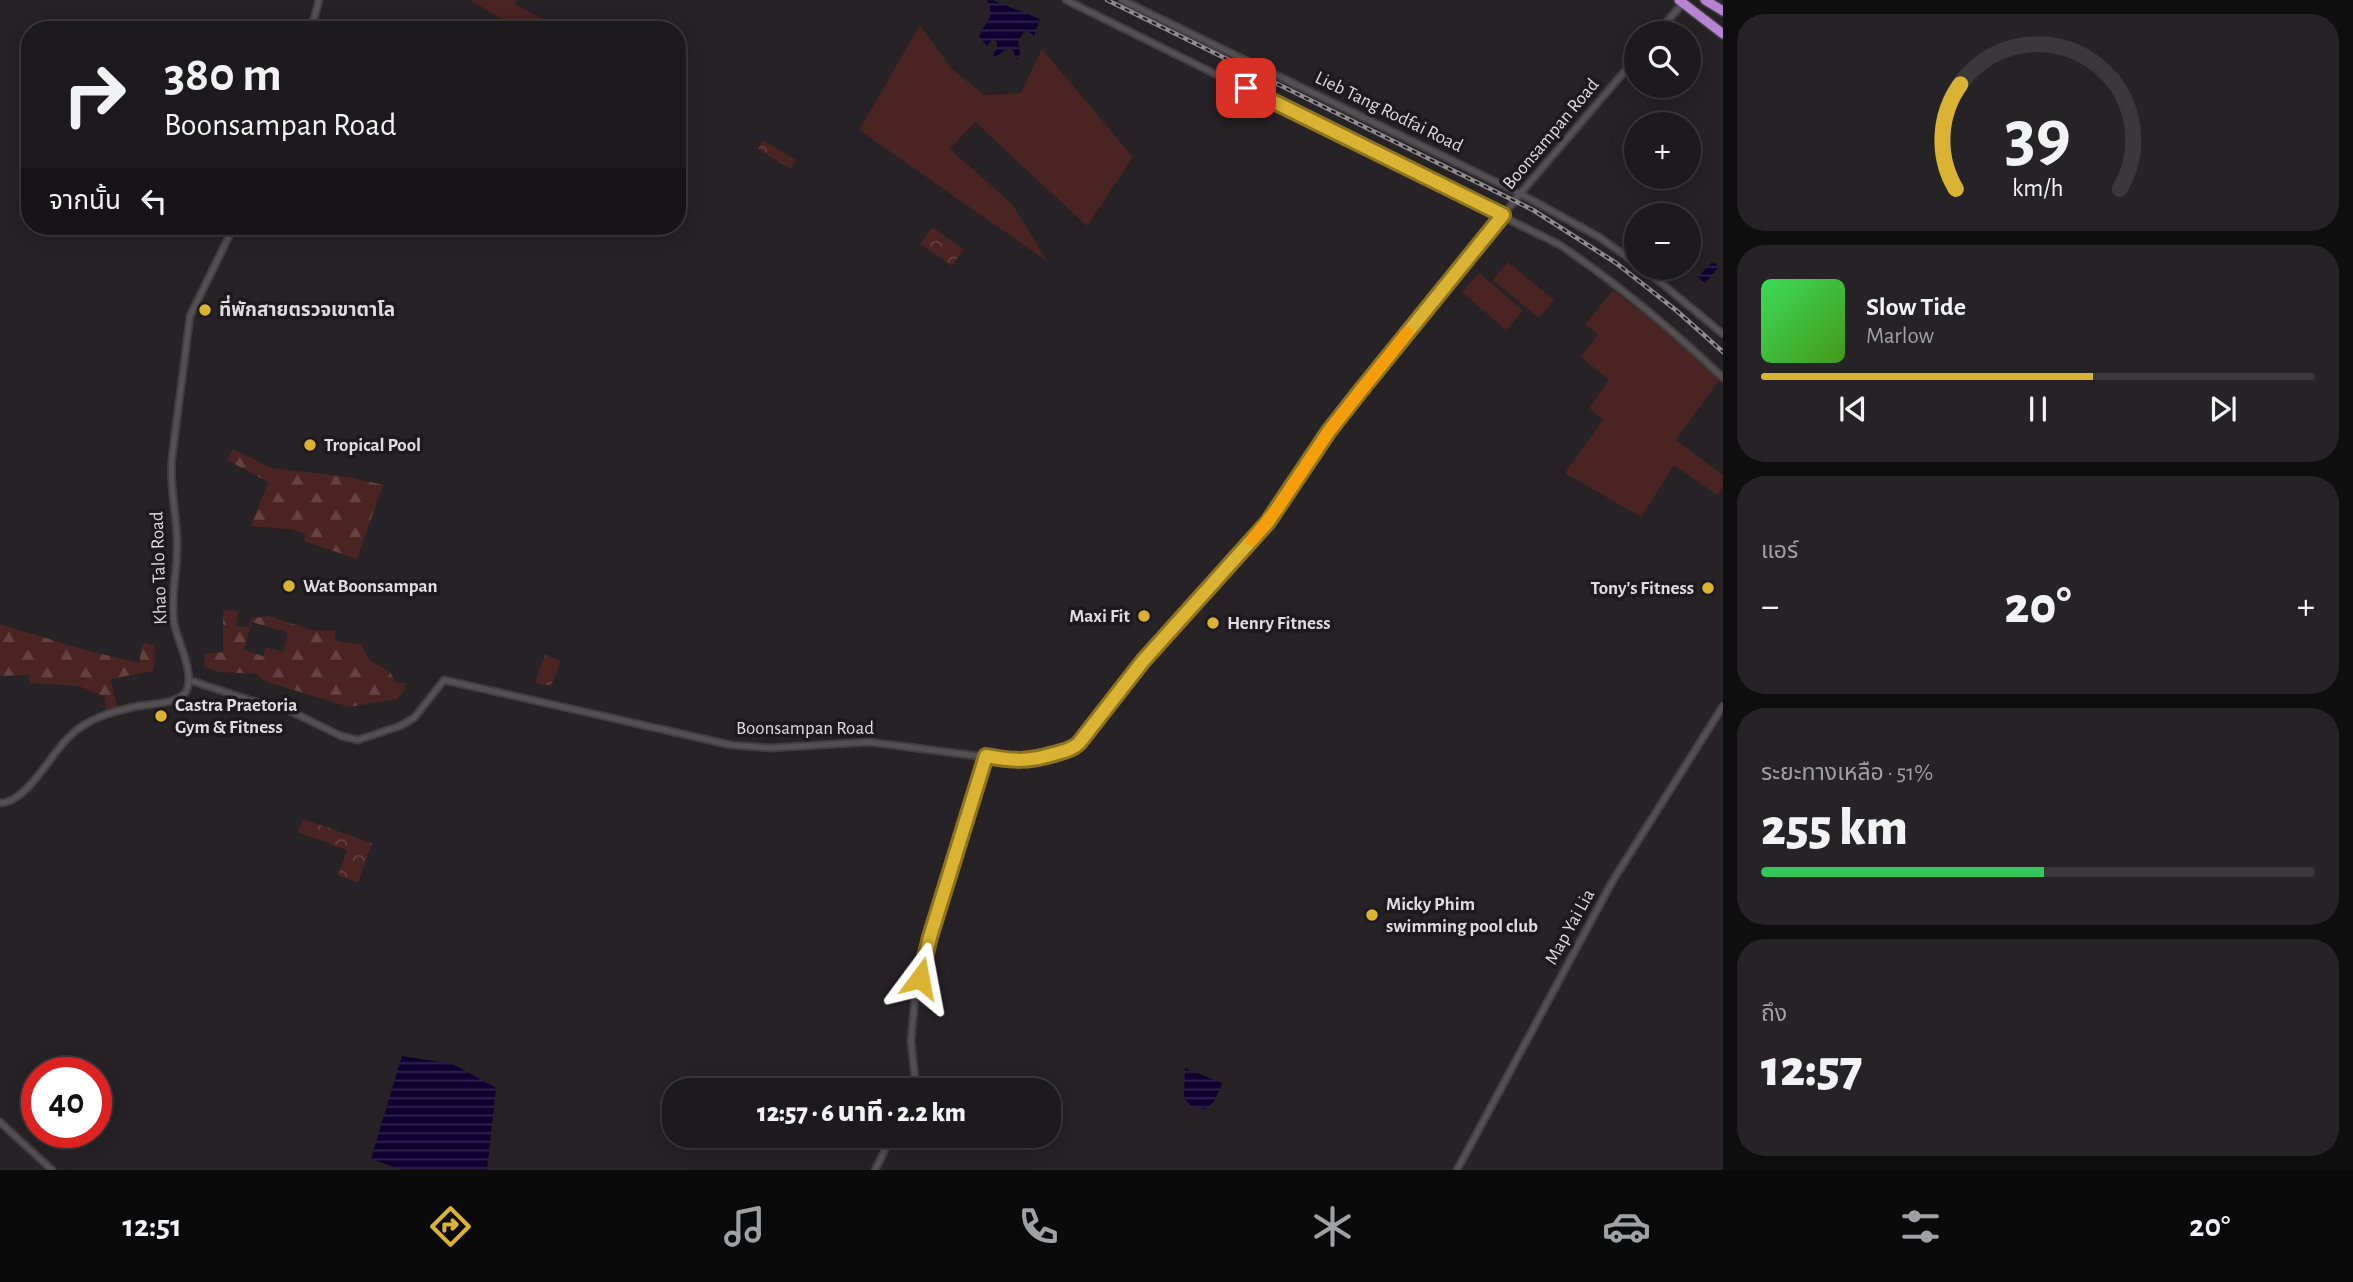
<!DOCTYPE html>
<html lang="th">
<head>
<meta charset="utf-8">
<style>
	:root { --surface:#1c1a1c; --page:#252325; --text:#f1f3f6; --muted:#a0a1a3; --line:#3a383b; --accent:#dab333 }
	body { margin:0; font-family:"Alegreya Sans","Noto Sans Thai",sans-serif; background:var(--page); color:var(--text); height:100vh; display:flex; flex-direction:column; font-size:26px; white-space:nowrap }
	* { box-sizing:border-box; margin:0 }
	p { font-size:23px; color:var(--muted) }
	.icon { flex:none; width:38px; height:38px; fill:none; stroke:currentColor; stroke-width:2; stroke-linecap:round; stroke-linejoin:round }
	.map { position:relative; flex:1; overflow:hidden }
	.details { display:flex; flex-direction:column; gap:14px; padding:14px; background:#0f0e0f; width:630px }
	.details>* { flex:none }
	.hud { position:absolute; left:21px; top:21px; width:665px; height:214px; border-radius:28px; box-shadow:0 4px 18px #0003,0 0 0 2px var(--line); background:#1c1a1c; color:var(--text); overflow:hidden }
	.buttons { position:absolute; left:1624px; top:21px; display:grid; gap:14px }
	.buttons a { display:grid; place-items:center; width:77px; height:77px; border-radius:50%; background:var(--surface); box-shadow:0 4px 18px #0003,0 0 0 2px var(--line); font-size:35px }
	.speed { position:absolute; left:21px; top:1057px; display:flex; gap:14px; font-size:35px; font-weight:700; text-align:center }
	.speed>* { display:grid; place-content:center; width:91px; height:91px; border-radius:50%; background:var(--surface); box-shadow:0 4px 18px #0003,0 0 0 2px var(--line); line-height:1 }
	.speed .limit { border:10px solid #d22; background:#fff; color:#111 }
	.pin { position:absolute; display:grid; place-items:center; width:60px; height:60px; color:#fff; margin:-30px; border-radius:14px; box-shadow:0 4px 10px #0006 }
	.me { position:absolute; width:77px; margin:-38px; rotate:13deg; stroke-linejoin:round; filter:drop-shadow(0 0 5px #0008) }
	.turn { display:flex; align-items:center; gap:24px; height:147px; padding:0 28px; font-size:32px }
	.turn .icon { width:91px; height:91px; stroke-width:2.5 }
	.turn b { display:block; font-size:49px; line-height:60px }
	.then { display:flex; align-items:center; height:66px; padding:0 28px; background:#0003; gap:14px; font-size:26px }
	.big { font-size:52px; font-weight:800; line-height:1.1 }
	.details .card { flex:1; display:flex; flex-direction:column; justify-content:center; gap:10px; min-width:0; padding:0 24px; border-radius:28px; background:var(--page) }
	.details .dial { align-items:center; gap:0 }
	.dial svg { height:182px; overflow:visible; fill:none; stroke:var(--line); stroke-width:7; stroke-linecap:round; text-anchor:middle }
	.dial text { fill:var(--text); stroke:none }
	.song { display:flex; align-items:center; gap:21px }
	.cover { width:84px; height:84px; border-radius:10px; background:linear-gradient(135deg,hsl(130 70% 55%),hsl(100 70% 35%)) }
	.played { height:7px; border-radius:4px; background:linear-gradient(90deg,var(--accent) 60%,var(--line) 60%) }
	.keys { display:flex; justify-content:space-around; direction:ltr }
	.heat { display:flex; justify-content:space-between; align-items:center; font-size:38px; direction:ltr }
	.charge { height:10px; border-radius:5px; background:linear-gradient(90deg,#34c759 51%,var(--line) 0) }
	.trip { position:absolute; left:662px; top:1078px; width:399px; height:70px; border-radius:28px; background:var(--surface); box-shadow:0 4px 18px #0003,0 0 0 2px var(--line); font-weight:800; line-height:70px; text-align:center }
	.tab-bar { display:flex; height:112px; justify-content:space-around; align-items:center; background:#0b0a0b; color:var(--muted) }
	.tab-bar .icon { width:49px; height:49px }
	.tab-bar .on { color:var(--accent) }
	.tab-bar b { font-size:32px; color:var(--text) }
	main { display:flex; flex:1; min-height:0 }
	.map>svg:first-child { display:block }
	.green { fill:#4a2323 }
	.forest { fill:url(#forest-firs); fill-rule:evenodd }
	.park { fill:url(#park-crowns) }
	.water { fill:url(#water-rules) }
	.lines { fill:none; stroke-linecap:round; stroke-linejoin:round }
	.minor-casing { stroke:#413e40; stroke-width:9 }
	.highway-casing { stroke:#413e40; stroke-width:12 }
	.minor { stroke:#544f52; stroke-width:5 }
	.highway { stroke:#b783d3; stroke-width:9 }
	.rail-casing { stroke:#908c8f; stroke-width:4.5 }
	.rail { stroke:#1d191c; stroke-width:2; stroke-dasharray:5; stroke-linecap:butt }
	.route-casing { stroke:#8e7421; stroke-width:18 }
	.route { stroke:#dab333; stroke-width:12 }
	.slow { stroke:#f59e0b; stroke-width:12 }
	.poi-dot { fill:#dab333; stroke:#1d191c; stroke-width:2.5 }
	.labels { text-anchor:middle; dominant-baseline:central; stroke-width:7; stroke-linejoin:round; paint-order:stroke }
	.street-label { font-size:19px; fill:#dfdcde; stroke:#1d191c }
	.poi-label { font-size:19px; font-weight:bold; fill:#dfdcde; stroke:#1d191c; text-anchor:start }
</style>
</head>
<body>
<main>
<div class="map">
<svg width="1723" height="1170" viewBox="0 0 1723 1170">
	<defs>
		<pattern id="forest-firs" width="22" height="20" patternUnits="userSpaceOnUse" patternTransform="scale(1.75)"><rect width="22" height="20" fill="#4a2323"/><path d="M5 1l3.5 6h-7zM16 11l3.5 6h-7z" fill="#644242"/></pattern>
		<pattern id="park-crowns" width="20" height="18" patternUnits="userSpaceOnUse" patternTransform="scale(1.75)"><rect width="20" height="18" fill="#4a2323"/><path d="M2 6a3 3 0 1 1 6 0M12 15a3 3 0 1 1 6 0" fill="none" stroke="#644242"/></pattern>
		<pattern id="water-rules" width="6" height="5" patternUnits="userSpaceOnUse" patternTransform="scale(1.75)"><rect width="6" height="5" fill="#0f0031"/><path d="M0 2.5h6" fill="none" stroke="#32254e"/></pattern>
	</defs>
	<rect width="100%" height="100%" fill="#262225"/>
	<!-- green -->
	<g class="green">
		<path d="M470 0H516L515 4 563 30 516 28Z"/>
		<path d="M920 25 951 68 984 95 1021 93 1042 49 1133 157 1087 226 975 122 950 149 1012 204 1048 262 859 130Z"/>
		<path d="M1508 262 1554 300 1539 318 1493 280Z"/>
		<path d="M1479 273 1523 311 1506 330 1462 292Z"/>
		<path d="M1613 290 1670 334 1719 380 1676 440 1723 475V487L1717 495 1674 465 1641 517 1565 473 1603 420 1589 408 1609 380 1581 357 1598 334 1585 325Z"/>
	</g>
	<!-- forest -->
	<g class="forest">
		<path d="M233 449 271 468 349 477 383 485 357 559 304 541 305 533 287 529 251 526 268 482 227 460Z"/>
		<path d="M223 610 238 611 236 627H248L252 618 269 616 312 630H336L335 640C344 644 352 642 362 645L369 660 390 672 396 683H406L404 691 397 699 349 707 264 681 256 674 219 672 204 667 205 654 223 652ZM252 622 288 633 283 652 266 647 263 656 244 650Z"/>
		<path d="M0 624 85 650 139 663 143 643 154 645 156 656 153 671 111 679 117 707 106 709 105 697 79 686 29 683V675L0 676Z"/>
	</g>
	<!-- park -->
	<g class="park">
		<path d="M763 140 796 160 791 169 758 149Z"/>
		<path d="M932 227 964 249 952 266 920 244Z"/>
		<path d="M545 655 561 661 551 686 535 683Z"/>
		<path d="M303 819 372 843 358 883 338 875 347 850 298 832Z"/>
	</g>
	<!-- water -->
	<g class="water">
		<path d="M987 0H992L1040 19 1034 36 1026 29 1018 41 1020 53 1017 60 1012 48 1008 47 995 58 993 55 997 48V42L993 39 987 46 979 36C986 19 996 19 987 0Z"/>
		<path d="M1711 263 1716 264 1718 268 1705 283 1698 277Z"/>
		<path d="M402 1056 453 1064 496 1088 487 1170H403L371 1159Z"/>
		<path d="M1185 1068 1222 1083 1214 1102 1205 1109 1192 1107 1184 1098Z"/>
	</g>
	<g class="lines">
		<!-- minor casing -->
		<g class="minor-casing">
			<g id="minor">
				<path d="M1066 0 1560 245C1619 285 1672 329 1723 378"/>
				<path d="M1122 0 1521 194 1599 237 1636 263"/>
				<path d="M311 30 319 0"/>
				<path d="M1657 33 1683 3"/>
				<path d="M1643 268 1723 334"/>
				<path d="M189 680 249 700 286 709 341 736 358 740 400 726 414 718 444 680 731 745 770 748 869 742 1017 761H1030L1073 749 1079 743 1143 661 1268 522 1329 431 1362 389 1525 188 1636 58"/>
				<path d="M0 803C27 803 50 754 70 736 88 718 114 711 138 706 152 704 173 704 184 694 198 679 177 640 174 623 170 597 178 569 177 543 177 514 169 487 172 458L190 316 234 226"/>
				<path d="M912 1090 915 1079 911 1041 915 996 930 937 986 756"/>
				<path d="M0 1122 52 1170"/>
				<path d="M875 1170 892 1136"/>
				<path d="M1457 1170 1612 882 1723 706"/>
			</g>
		</g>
		<!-- highway casing -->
		<g class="highway-casing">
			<g id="highway">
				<path d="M1679 0 1723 34"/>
				<path d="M1705 0 1723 11"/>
			</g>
		</g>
		<!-- minor -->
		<use href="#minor" class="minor"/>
		<!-- highway -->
		<use href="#highway" class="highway"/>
		<!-- rail casing -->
		<g class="rail-casing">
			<path id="rail" d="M1107 0 1533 210 1616 263 1677 311 1723 352"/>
		</g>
		<!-- rail -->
		<use href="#rail" class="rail"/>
	</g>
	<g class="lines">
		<!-- route casing -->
		<g class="route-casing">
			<path id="route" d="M920 978 930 937 986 756C1013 761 1027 762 1054 754 1064 751 1072 750 1079 743L1143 661 1268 522 1329 431 1362 389 1503 215 1246 88"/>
		</g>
		<!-- route -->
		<use href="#route" class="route"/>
		<!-- slow -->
		<path class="slow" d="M1252 540 1277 509 1329 431 1407 333"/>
	</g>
	<!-- markers -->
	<g class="poi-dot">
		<circle cx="205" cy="310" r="7"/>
		<circle cx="310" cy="445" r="7"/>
		<circle cx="289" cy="586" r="7"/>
		<circle cx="1708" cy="588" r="7"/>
		<circle cx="1144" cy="616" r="7"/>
		<circle cx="1213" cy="623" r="7"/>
		<circle cx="161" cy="716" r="7"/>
		<circle cx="1372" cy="915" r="7"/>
	</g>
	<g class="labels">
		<!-- street labels -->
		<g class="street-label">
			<text transform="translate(1389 112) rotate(26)">Lieb Tang Rodfai Road</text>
			<text transform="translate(1551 134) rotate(-50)">Boonsampan Road</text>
			<text transform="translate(159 568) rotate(-92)">Khao Talo Road</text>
			<text x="805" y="728">Boonsampan Road</text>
			<text transform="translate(1570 927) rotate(-61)">Map Yai Lia</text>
		</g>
		<!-- poi labels -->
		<g class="poi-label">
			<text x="219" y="310">ที่พักสายตรวจเขาตาโล</text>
			<text x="324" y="445">Tropical Pool</text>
			<text x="303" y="586">Wat Boonsampan</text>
			<text x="1694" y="588" text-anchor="end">Tony's Fitness</text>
			<text x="1130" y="616" text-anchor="end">Maxi Fit</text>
			<text x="1227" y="623">Henry Fitness</text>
			<text x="175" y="705">Castra Praetoria<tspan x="175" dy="22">Gym &amp; Fitness</tspan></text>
			<text x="1386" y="904">Micky Phim<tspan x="1386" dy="22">swimming pool club</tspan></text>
		</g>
	</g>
</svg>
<div class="buttons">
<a><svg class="icon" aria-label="search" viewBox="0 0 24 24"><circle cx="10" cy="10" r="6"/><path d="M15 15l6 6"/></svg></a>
<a>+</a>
<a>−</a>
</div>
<div class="speed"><div class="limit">40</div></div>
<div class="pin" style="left:1246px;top:88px;background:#d93025"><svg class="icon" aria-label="arrive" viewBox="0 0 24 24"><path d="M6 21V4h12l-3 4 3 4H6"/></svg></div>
<svg class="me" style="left:920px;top:978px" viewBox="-20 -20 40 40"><path d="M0-17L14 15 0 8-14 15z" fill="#dab333" stroke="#fff" stroke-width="4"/></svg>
<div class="trip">12:57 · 6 นาที · 2.2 km</div>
<div class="hud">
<div class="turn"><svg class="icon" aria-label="right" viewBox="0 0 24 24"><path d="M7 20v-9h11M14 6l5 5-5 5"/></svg><div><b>380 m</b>Boonsampan Road</div></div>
<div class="then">จากนั้น<svg class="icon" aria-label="left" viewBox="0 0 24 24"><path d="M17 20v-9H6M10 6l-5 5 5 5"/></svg></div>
</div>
</div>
<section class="details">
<div class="card dial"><svg viewBox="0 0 100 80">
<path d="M14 69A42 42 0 1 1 86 69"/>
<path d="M14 69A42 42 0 0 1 16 23" stroke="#dab333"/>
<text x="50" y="56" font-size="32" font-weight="700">39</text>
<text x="50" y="72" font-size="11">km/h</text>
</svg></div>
<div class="card">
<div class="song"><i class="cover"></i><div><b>Slow Tide</b><p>Marlow</p></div></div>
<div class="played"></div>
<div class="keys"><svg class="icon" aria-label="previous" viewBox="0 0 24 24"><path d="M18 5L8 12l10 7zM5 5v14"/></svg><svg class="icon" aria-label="pause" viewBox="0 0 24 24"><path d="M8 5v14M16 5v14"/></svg><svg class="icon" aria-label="next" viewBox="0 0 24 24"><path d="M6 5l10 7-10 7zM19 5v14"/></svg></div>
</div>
<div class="card"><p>แอร์</p>
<div class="heat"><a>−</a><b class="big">20°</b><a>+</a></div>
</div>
<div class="card"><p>ระยะทางเหลือ · 51%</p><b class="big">255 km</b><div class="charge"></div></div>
<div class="card"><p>ถึง</p><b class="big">12:57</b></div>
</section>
</main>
<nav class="tab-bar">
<b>12:51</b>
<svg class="icon on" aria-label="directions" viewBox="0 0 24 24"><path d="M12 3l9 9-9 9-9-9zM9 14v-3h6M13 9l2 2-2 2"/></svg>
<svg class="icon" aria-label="music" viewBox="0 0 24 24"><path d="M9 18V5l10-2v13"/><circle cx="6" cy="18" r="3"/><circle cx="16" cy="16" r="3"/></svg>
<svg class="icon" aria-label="phone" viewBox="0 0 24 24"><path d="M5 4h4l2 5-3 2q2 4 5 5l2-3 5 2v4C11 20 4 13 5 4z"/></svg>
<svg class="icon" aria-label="climate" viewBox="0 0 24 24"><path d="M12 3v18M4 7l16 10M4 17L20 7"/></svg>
<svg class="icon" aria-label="car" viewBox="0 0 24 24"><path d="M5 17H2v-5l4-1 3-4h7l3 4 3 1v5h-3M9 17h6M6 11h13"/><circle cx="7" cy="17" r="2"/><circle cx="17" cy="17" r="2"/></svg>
<svg class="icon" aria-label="filters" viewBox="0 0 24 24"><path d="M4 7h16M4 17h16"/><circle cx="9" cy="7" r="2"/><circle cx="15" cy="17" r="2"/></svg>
<b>20°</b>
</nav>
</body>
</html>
